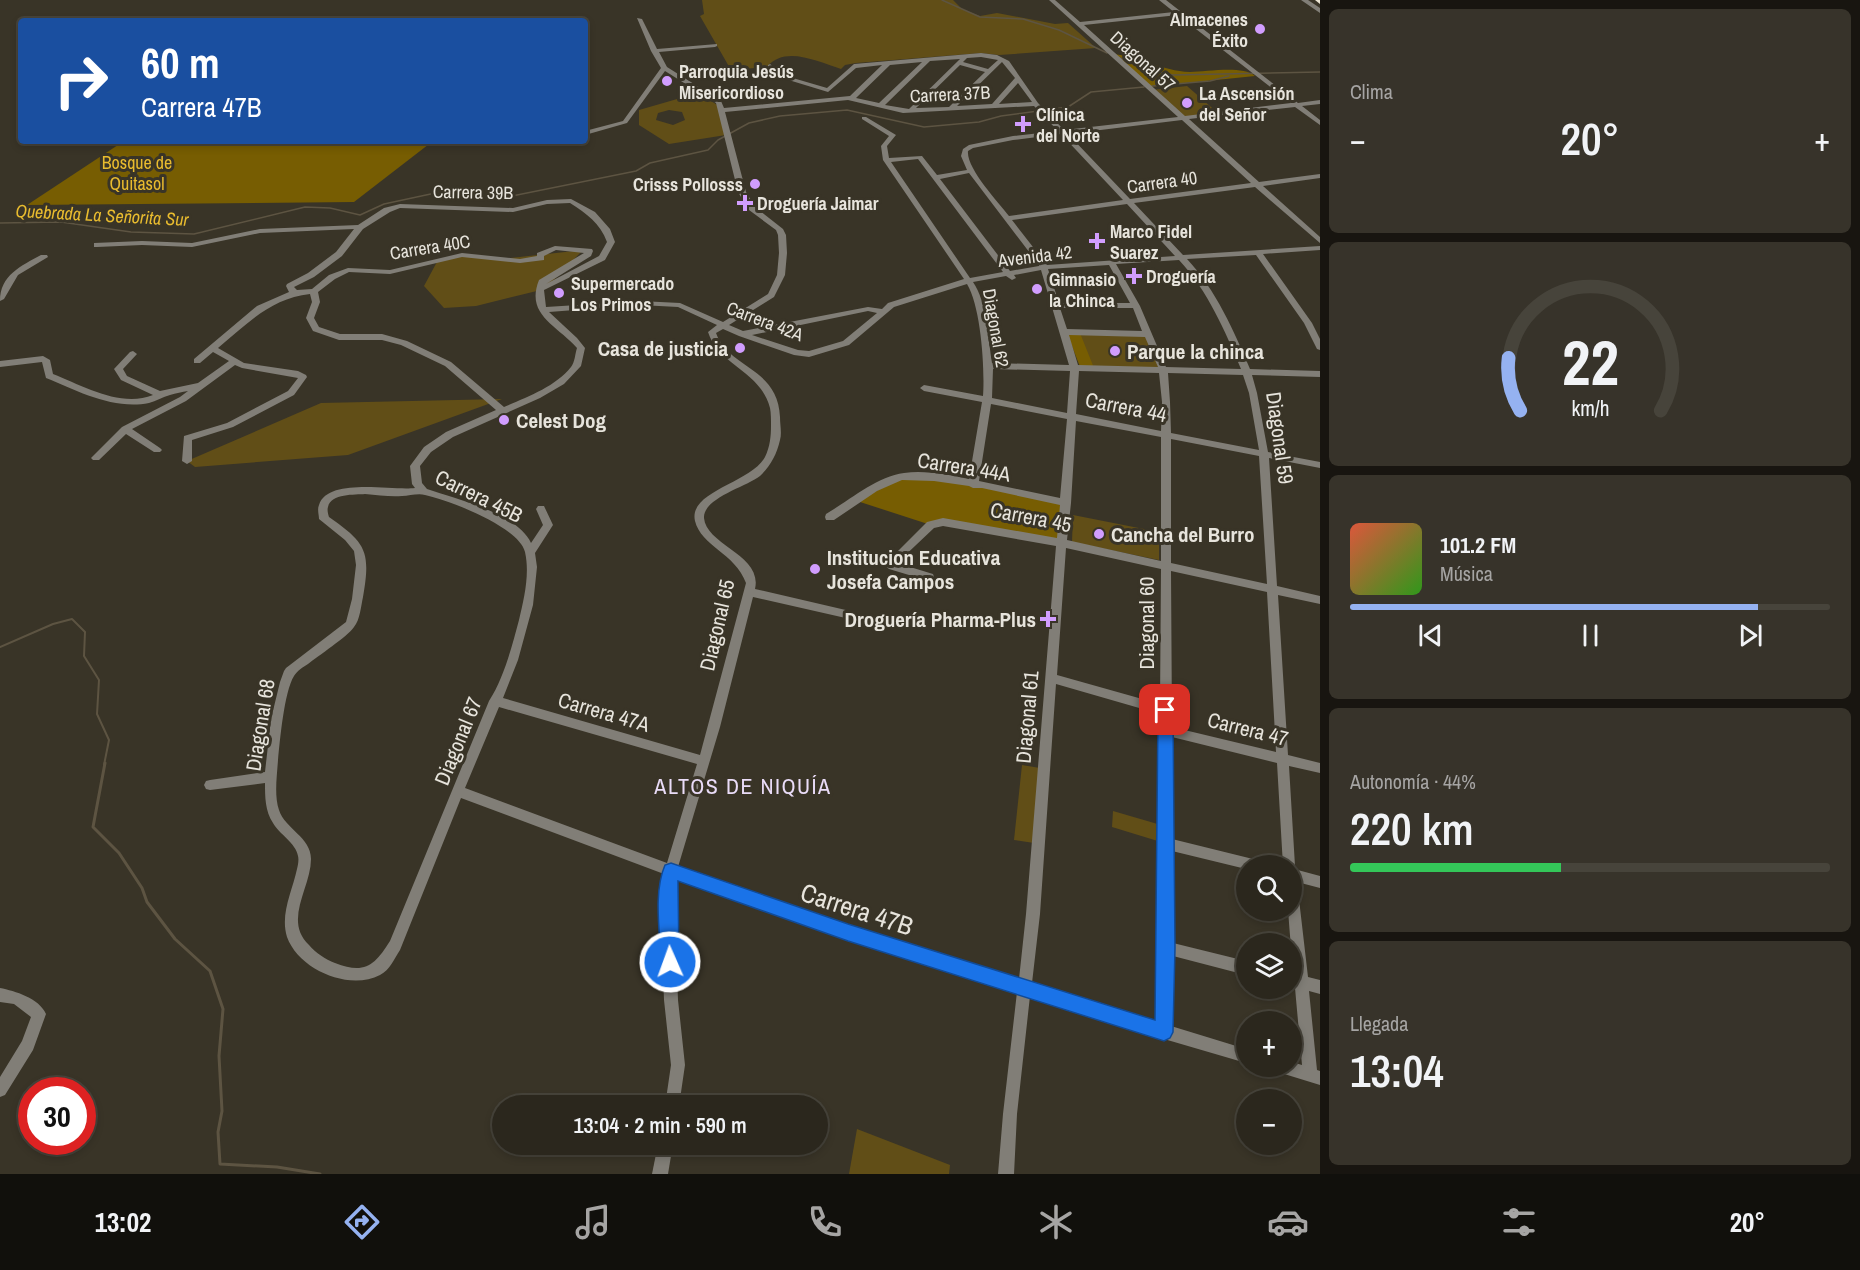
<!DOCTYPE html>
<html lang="es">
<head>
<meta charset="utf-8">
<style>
	:root { --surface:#2b271d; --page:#37332a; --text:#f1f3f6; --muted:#a6a5a4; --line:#47443b; --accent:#95b2f1 }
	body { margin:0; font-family:"Archivo Narrow",sans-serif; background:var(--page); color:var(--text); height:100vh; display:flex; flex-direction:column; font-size:22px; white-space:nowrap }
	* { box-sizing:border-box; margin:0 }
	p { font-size:20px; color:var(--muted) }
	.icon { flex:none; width:33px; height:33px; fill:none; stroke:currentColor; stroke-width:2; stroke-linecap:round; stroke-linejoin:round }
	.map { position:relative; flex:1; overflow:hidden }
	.drawer { display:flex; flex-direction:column; gap:9px; padding:9px; background:#181510; width:540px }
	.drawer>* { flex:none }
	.hud { position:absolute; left:18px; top:18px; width:570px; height:126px; border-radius:6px; box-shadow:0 3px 9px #0003,0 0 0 2px var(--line); background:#1a4fa0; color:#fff; overflow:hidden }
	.tools { position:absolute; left:1236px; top:855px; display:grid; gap:12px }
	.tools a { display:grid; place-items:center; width:66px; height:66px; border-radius:50%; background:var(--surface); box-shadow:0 3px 9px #0003,0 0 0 2px var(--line); font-size:30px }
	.speed { position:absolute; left:18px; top:1077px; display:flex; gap:12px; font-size:30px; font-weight:700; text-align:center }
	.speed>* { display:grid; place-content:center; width:78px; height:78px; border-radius:50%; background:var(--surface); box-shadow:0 3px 9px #0003,0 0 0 2px var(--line); line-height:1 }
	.speed .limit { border:9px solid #d22; background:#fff; color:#111 }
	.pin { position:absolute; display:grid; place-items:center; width:51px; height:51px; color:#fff; margin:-26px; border-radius:12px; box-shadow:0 3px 9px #0006 }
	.me { position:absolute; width:66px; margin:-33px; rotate:358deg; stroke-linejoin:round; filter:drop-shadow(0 0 4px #0008) }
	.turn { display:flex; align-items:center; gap:21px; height:126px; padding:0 24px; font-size:27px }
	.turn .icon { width:78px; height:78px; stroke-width:2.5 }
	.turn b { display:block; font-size:42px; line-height:51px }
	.big { font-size:45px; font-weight:600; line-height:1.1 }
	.drawer .card { flex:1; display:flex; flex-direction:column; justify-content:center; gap:9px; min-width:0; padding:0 21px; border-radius:9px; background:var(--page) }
	.drawer .dial { align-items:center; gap:0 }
	.dial svg { height:156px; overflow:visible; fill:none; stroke:var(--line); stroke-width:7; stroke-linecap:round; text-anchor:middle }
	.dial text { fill:var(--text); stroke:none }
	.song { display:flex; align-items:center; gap:18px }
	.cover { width:72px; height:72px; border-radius:9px; background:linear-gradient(135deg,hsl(10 70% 55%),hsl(110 70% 35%)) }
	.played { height:6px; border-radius:3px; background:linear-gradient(90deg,var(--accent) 85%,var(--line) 85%) }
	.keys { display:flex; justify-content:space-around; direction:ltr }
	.heat { display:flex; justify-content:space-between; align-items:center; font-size:33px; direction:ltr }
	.charge { height:9px; border-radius:4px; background:linear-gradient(90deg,#34c759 44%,var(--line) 0) }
	.trip { position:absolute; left:492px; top:1095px; width:336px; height:60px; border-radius:30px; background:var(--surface); box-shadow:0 3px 9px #0003,0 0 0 2px var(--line); font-weight:600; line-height:60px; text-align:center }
	.menu { display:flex; height:96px; justify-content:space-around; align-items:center; background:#11100c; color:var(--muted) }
	.menu .icon { width:42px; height:42px }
	.menu .current { color:var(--accent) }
	.menu b { font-size:27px; color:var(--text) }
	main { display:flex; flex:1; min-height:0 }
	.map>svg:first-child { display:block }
	.green { fill:#614e17; fill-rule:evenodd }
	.forest { fill:#775d02 }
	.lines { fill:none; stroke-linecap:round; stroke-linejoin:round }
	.stream-far2 { stroke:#5d5442; stroke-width:1.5 }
	.stream-far1 { stroke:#5d5442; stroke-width:2 }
	.stream { stroke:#5d5442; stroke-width:3 }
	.minor { fill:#817e77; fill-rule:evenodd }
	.highway { fill:#ebe5d4; fill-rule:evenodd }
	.route { fill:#1a73e8; stroke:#114b97; stroke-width:1.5 }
	.poi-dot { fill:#d19dfe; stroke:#393427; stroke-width:2 }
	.labels { text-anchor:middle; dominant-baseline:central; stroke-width:6; stroke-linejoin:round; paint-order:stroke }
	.far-poi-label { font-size:18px; font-weight:bold; fill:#e7e4dc; stroke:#393427; text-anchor:start }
	.far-street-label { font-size:18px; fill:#e7e4dc; stroke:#393427 }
	.far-park-label { font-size:18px; fill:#e9bb2e; stroke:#393427 }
	.far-water-label { font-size:18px; font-style:italic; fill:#e9bc2f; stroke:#393427 }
	.poi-label { font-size:21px; font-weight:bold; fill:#e7e4dc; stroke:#393427; text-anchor:start }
	.street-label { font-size:21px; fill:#e7e4dc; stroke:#393427 }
	.neighbourhood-label { font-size:22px; letter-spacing:1.5px; fill:#eadcf8; stroke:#393427 }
	.near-street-label { font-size:26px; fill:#e7e4dc; stroke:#393427 }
</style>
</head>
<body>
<main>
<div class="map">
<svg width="1320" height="1174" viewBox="0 0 1320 1174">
	<rect width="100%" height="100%" fill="#393427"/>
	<!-- green -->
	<g class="green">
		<path d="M702 0H953L962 9 980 16 997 13 1055 24 1068 23 1096 48 999 55 981 53 856 63 845 65 841 69C818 62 785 45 767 67L731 70 700 16 704 14Z"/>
		<path d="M1187 86 1219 114 1185 118 1152 90Z"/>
		<path d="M698 93 719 106 726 135 669 144 639 125V110ZM669 110 682 112 685 120 673 125 656 120 658 113Z"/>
		<path d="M583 250 545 289 476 306 444 308 424 286 438 260 475 255 502 259Z"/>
		<path d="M1068 334 1148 336 1159 369 1082 367Z"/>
		<path d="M502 399 348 455 195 467 187 461 321 403Z"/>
		<path d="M1073 515 1159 532V560L1072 542Z"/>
		<path d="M1022 765 1040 768 1034 843 1014 840Z"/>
		<path d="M1113 811 1161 825V842L1112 827Z"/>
		<path d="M857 1129 950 1165 949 1174H849Z"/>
	</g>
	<!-- forest -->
	<g class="forest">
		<path d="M1112 54C1138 56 1162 71 1190 72 1207 72 1242 65 1255 76L1148 87Z"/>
		<path d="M124 141H433L354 202 27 205Z"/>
		<path d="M1067 333H1080L1094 368 1080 367Z"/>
		<path d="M905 476 935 478 1066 503 1063 543 959 523 931 525 857 501Z"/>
	</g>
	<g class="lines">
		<!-- stream-far2 -->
		<g class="stream-far2">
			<path d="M942 0 980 17 1023 19 1059 30 1107 53"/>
			<path d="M1118 57 1142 68 1172 75 1320 72"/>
			<path d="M1152 86 1210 81 1229 76"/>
			<path d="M0 223 61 222 131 232 194 234 305 207 330 208 360 215 384 204 440 192 454 197 512 196 636 171 650 163 708 150 718 140 749 123 780 116 847 110 924 127 979 122 1001 116 1068 107 1091 92 1144 87"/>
		</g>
		<!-- stream-far1 -->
		<path class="stream-far1" d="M0 647 53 624 72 619 85 632 84 656 99 680 97 714 109 740 104 765"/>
		<!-- stream -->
		<path class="stream" d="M105 763 93 827 119 853 142 888 147 902 175 939 210 971 223 1009 219 1056 222 1111 218 1132 220 1164 277 1167 320 1174"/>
		<!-- minor -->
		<g class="minor">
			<path d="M1049 0H1055L1080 22 1174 12 1159 0H1166L1298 103 1320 100V104L1302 106 1320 120V125L1295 107 1189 119 1259 182 1320 174V178L1263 186 1320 237V243L1255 187 1134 203 1183 255 1320 246V250L1263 254 1312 323 1320 339V350L1317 349 1304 323 1256 255 1187 259C1216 290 1234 331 1250 369L1320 371V377L1252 375 1257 393 1268 452 1320 462V468L1269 458 1277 586 1320 596V604L1278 595 1288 755 1320 763V773L1289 766 1295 866 1294 869 1320 876V888L1297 882 1308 977 1320 980V994L1309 991 1317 1070 1320 1071V1085L1281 1073 1276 1071 1274 1066H1292V1062L1302 1065 1295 988 1292 987V973L1293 974 1288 910H1292V866H1283L1277 763 1172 737V839L1257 860 1262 862 1263 866H1246V869L1172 851 1173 943 1246 961V975L1173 956 1171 1026 1246 1049V1063L1164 1039 1030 996 1017 1114 1014 1174H998L1003 1114 1017 992 848 940 676 879 674 895 678 1000 685 1065 679 1106H665L671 1065 664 1000 660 895 664 874 461 798 400 950C394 959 390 970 380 975 349 991 299 970 287 937 280 914 292 892 297 869 298 865 299 860 298 856 296 843 279 834 273 823 265 811 265 797 265 783L210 790 206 789 204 785 206 781 210 780 265 772 271 719 280 682 284 671 286 668 346 622 352 599 356 565 354 551 345 540 319 519C319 515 317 509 319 505 328 477 392 491 415 488L412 484 410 466 424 447 446 432 496 410 445 366 401 345 382 340H339L313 331 306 318 312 302 310 294C271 298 247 324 218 348L244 363 298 371 306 375 307 377 294 395 233 427 192 440V461L187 464 182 461 184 436 227 423 288 391 298 378 242 368 235 365 186 401 132 429 160 448 162 450 160 452H154L126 434 99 460H93L91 458 122 427 180 397 188 391C182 392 176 393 170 395 163 397 156 401 149 403 113 410 78 391 46 378L42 362 0 367V361L43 356 50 360 53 374C83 386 121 408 153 395L121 380 114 369 130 352 133 351 137 354 123 369 127 376 160 391 198 383 229 361 213 352 200 363H194V359L257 306 289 292 286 286 287 284 308 273 336 252 354 229 260 233 192 247 142 245 97 247H94V243L142 241 192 243 260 229 358 225 384 208 400 204 513 208 547 200 571 199 595 212 610 229 615 242 605 260 544 290 546 307 640 301 680 303 723 322 768 294 777 275 779 253 778 235 776 230 749 210 738 192 716 103 665 71 627 123 585 135V131L623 121 661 68 651 51 637 18 642 19 657 49 717 44V46L715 47 659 52 667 67 721 101 724 108 850 96 882 65 856 68 828 92 782 78 768 67V65L770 64 786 76 827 88 854 64 981 53 997 55 1009 61 1038 103 1064 130 1178 117ZM1178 15 1291 103 1185 116 1084 25ZM981 57 998 60 988 69 963 62 967 58ZM960 59 909 109 885 105 930 61ZM922 62 879 103 856 98 890 65ZM1002 62 1015 78 992 104 957 106ZM960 65 985 72 949 107 916 108ZM1018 83 1032 102 999 104ZM848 100 903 113 1034 106 1058 131 1013 136 969 145 963 149 961 156 967 170 937 175 922 156 889 158 887 146 896 135 866 117H862V119L889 136 881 146 883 160 964 279 888 303 882 309 868 307 743 331 729 325 774 297 785 275 787 253 786 235 783 229 755 207 746 192 725 112ZM1182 120 1251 183 1130 199 1068 134ZM1061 134 1123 200 1009 216C998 202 966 168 968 151L973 148 1013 140ZM918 159 1003 272 970 278 891 162ZM969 173 1039 265V266L1010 271 940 179ZM570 203C587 214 600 223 607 242L599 256 546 284 591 256 593 251 592 249 555 246 537 253V256L520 259 462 253 390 270 348 268 329 275 312 289 297 290 294 287 314 277 342 256 363 229 390 212 400 208 513 212 547 204ZM1127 204 1175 256 1047 265 1012 220ZM556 250 584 253 539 280C525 315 557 325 577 348 575 354 575 362 571 367 555 387 527 397 504 407L451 362 407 341 382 334H340L319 327 314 318 320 302 318 292 335 279 349 272 390 274 462 257 520 263 544 260V256ZM1179 260C1208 291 1225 331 1241 369L1166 367 1140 306 1116 264ZM1109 265 1130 303H1059L1048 269ZM1041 270 1069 365 992 363C988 339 987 302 973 282L1006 276 1012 280 1016 278 1014 275ZM967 284C981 307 985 369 983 396L924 385 920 388 924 391 982 402 969 479C948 475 926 470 904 473 876 477 850 500 826 514L825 517 826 520H834L877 491 902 480 934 481 969 486 973 488H982L1060 505 1057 538 943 518 927 522 884 565 889 569 929 581 933 580 934 577 933 574 897 563 934 528 943 526 1056 546 1026 914 1019 979 848 926 678 867 720 727 753 597 850 619 854 618 855 615 854 612 850 611 755 589C763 555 706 545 704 518 703 498 746 487 760 476 770 467 777 454 780 440 782 433 780 425 780 417 778 367 728 368 716 333L723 329 739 336 794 355 809 357 849 345 894 307ZM640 305 678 307 717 325 708 332C719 366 760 370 770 408 771 413 771 420 771 426 771 436 770 447 765 457 751 483 688 491 695 521 701 546 735 553 746 583L700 755 503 698 518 660 533 605 537 567 535 553 553 525 544 506H538L536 509 543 525 531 543C517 513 456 499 427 489L422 483 420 466 431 452 453 437 540 398 564 384 581 366 585 348 577 338 549 312ZM1060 308H1133L1142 331 1067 329ZM868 311 877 313 843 341 809 351 798 350 752 335ZM1069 335 1145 337 1158 367 1078 365ZM993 369 1070 371 1067 413 992 398ZM1079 371 1159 373 1162 402 1161 431 1076 414ZM1168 373 1243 375 1249 393 1259 450 1171 433 1170 402ZM991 404 1067 419 1060 498 979 481ZM1076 421 1161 437V561L1067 540 1071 503ZM1171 439 1259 456 1267 584 1171 563ZM365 494C378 495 390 497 402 496 409 496 418 493 425 495 449 500 519 527 525 552 530 574 524 599 519 620 512 646 504 678 489 701L390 941C375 965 365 975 335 963 325 959 316 953 309 945 283 920 311 888 311 859 311 837 285 829 279 810 274 795 277 776 278 760 280 741 284 692 294 676 297 671 303 667 308 664 318 656 347 637 354 627 360 620 361 606 363 597 371 551 366 543 329 517 328 514 327 510 328 507 331 493 355 495 365 494ZM1066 548 1161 569 1160 704 1057 675ZM1171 571 1267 592 1276 752 1172 727ZM1056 684 1160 714 1159 948 1157 1022 1032 983 1040 914ZM499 707 697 764 667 863 465 788Z"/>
			<path d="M1301 0H1308L1320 8V13Z"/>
			<path d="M41 255H47L48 257 18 275 4 299 0 301C0 275 21 266 41 255Z"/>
			<path d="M0 988C15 991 39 998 46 1014L33 1050 5 1095 0 1097V1077L22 1041 31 1017 14 1004 0 1002Z"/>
			<path d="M658 1144H673L668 1174H652Z"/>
		</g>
		<!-- highway -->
		<path class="highway" d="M1315 0H1320V4Z"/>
	</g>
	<!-- route -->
	<path class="route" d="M1165 704 1173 710 1175 948 1173 1032 1170 1038 1164 1041 848 941 678 881 679 962 676 968 670 971 664 968 661 962C660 932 653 893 665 865L671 863 848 924 1155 1020 1158 710Z"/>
	<!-- markers -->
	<g class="poi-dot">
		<circle cx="1260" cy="29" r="6"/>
		<circle cx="667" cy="81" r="6"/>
		<circle cx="1187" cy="103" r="6"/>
		<path d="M1020 115h6v6h6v6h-6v6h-6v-6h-6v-6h6z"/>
		<circle cx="755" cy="184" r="6"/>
		<path d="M742 194h6v6h6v6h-6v6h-6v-6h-6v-6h6z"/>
		<path d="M1094 232h6v6h6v6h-6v6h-6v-6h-6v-6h6z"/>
		<path d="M1131 267h6v6h6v6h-6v6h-6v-6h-6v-6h6z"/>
		<circle cx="1037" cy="289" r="6"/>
		<circle cx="559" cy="293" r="6"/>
		<circle cx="740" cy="348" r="6"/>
		<circle cx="1115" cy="351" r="6"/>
		<circle cx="504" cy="420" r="6"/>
		<circle cx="1099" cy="534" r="6"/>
		<circle cx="815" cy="569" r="6"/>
		<path d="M1045 610h6v6h6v6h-6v6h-6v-6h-6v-6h6z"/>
	</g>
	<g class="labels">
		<!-- far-poi labels -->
		<g class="far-poi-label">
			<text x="1248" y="19" text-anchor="end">Almacenes<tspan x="1248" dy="21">Éxito</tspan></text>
			<text x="679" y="71">Parroquia Jesús<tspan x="679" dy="21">Misericordioso</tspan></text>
			<text x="1199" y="93">La Ascensión<tspan x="1199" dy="21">del Señor</tspan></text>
			<text x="1036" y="114">Clínica<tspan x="1036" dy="21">del Norte</tspan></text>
			<text x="743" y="184" text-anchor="end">Crisss Pollosss</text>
			<text x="757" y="203">Droguería Jaimar</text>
			<text x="1110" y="231">Marco Fidel<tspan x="1110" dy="21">Suarez</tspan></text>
			<text x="1146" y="276">Droguería</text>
			<text x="1049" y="279">Gimnasio<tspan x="1049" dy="21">la Chinca</tspan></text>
			<text x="571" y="283">Supermercado<tspan x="571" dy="21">Los Primos</tspan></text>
		</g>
		<!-- far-street labels -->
		<g class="far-street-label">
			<text transform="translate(1143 61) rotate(42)">Diagonal 57</text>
			<text transform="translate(950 94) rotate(-3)">Carrera 37B</text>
			<text transform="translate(1162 182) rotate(-8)">Carrera 40</text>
			<text transform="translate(473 192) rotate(1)">Carrera 39B</text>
			<text transform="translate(430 247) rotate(-9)">Carrera 40C</text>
			<text transform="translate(1035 256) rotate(-7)">Avenida 42</text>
			<text transform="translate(765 321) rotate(21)">Carrera 42A</text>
			<text transform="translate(996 328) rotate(80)">Diagonal 62</text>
		</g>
		<!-- far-park labels -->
		<g class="far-park-label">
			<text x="137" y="162">Bosque de<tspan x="137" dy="21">Quitasol</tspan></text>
		</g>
		<!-- far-water labels -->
		<g class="far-water-label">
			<text transform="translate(102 215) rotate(3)">Quebrada La Señorita Sur</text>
		</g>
		<!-- poi labels -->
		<g class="poi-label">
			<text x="728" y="348" text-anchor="end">Casa de justicia</text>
			<text x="1127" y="351">Parque la chinca</text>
			<text x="516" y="420">Celest Dog</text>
			<text x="1111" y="534">Cancha del Burro</text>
			<text x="827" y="557">Institucion Educativa<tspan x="827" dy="24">Josefa Campos</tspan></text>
			<text x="1036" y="619" text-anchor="end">Droguería Pharma-Plus</text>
		</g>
		<!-- street labels -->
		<g class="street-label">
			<text transform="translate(1126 407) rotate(11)">Carrera 44</text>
			<text transform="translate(1280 438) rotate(82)">Diagonal 59</text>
			<text transform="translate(964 467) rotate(9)">Carrera 44A</text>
			<text transform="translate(479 496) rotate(26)">Carrera 45B</text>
			<text transform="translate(1031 517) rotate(11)">Carrera 45</text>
			<text transform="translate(1146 623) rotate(-90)">Diagonal 60</text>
			<text transform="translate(717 625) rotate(-77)">Diagonal 65</text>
			<text transform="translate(604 712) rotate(16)">Carrera 47A</text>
			<text transform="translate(1027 717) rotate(-85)">Diagonal 61</text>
			<text transform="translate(260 725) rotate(-81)">Diagonal 68</text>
			<text transform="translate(1248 729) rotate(14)">Carrera 47</text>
			<text transform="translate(458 741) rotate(-68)">Diagonal 67</text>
		</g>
		<!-- neighbourhood labels -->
		<g class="neighbourhood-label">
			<text x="743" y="786">ALTOS DE NIQUÍA</text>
		</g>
		<!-- near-street labels -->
		<g class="near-street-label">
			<text transform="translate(857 909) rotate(18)">Carrera 47B</text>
		</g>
	</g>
</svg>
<div class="tools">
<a><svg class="icon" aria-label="search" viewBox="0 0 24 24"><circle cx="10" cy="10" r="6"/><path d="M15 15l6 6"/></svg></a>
<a><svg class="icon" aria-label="layers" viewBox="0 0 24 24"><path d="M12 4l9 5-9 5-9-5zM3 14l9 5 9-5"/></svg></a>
<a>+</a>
<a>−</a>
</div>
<div class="speed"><div class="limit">30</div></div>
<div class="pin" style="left:1165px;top:710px;background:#d93025"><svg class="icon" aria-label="arrive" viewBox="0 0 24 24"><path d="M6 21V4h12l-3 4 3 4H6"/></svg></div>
<svg class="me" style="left:670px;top:962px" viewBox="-20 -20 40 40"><circle r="17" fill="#1a73e8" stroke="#fff" stroke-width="3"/><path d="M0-11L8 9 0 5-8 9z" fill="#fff"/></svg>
<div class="trip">13:04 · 2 min · 590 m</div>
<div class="hud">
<div class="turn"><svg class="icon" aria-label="right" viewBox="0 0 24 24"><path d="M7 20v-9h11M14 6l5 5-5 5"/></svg><div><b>60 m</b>Carrera 47B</div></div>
</div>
</div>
<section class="drawer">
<div class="card"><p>Clima</p>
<div class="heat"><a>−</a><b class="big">20°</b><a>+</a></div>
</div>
<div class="card dial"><svg viewBox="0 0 100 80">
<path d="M14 69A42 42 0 1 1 86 69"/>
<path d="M14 69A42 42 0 0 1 8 42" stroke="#95b2f1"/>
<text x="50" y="56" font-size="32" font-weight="700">22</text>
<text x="50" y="72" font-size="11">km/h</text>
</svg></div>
<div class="card">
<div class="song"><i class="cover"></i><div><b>101.2 FM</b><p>Música</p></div></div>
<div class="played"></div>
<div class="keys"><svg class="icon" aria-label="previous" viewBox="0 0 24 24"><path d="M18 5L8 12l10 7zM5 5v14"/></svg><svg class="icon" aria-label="pause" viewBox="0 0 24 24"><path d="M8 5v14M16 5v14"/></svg><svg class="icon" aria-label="next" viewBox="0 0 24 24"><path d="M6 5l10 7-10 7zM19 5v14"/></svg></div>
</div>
<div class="card"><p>Autonomía · 44%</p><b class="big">220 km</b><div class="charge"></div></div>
<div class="card"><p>Llegada</p><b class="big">13:04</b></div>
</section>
</main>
<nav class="menu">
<b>13:02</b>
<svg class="icon current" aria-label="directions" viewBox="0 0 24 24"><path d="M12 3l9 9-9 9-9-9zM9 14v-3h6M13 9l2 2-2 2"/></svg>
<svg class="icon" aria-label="music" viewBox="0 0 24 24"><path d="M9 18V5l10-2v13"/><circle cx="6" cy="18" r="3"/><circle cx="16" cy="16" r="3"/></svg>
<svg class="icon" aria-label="phone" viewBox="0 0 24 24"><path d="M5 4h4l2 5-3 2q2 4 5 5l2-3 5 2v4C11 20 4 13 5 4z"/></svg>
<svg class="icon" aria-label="climate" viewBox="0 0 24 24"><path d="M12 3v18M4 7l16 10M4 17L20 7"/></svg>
<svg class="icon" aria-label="car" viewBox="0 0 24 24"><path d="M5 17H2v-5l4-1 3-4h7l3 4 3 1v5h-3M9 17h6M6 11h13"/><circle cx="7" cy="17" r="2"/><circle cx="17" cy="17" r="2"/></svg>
<svg class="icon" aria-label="filters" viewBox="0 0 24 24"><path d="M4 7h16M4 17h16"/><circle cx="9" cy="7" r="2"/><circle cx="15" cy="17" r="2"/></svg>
<b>20°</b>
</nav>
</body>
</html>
